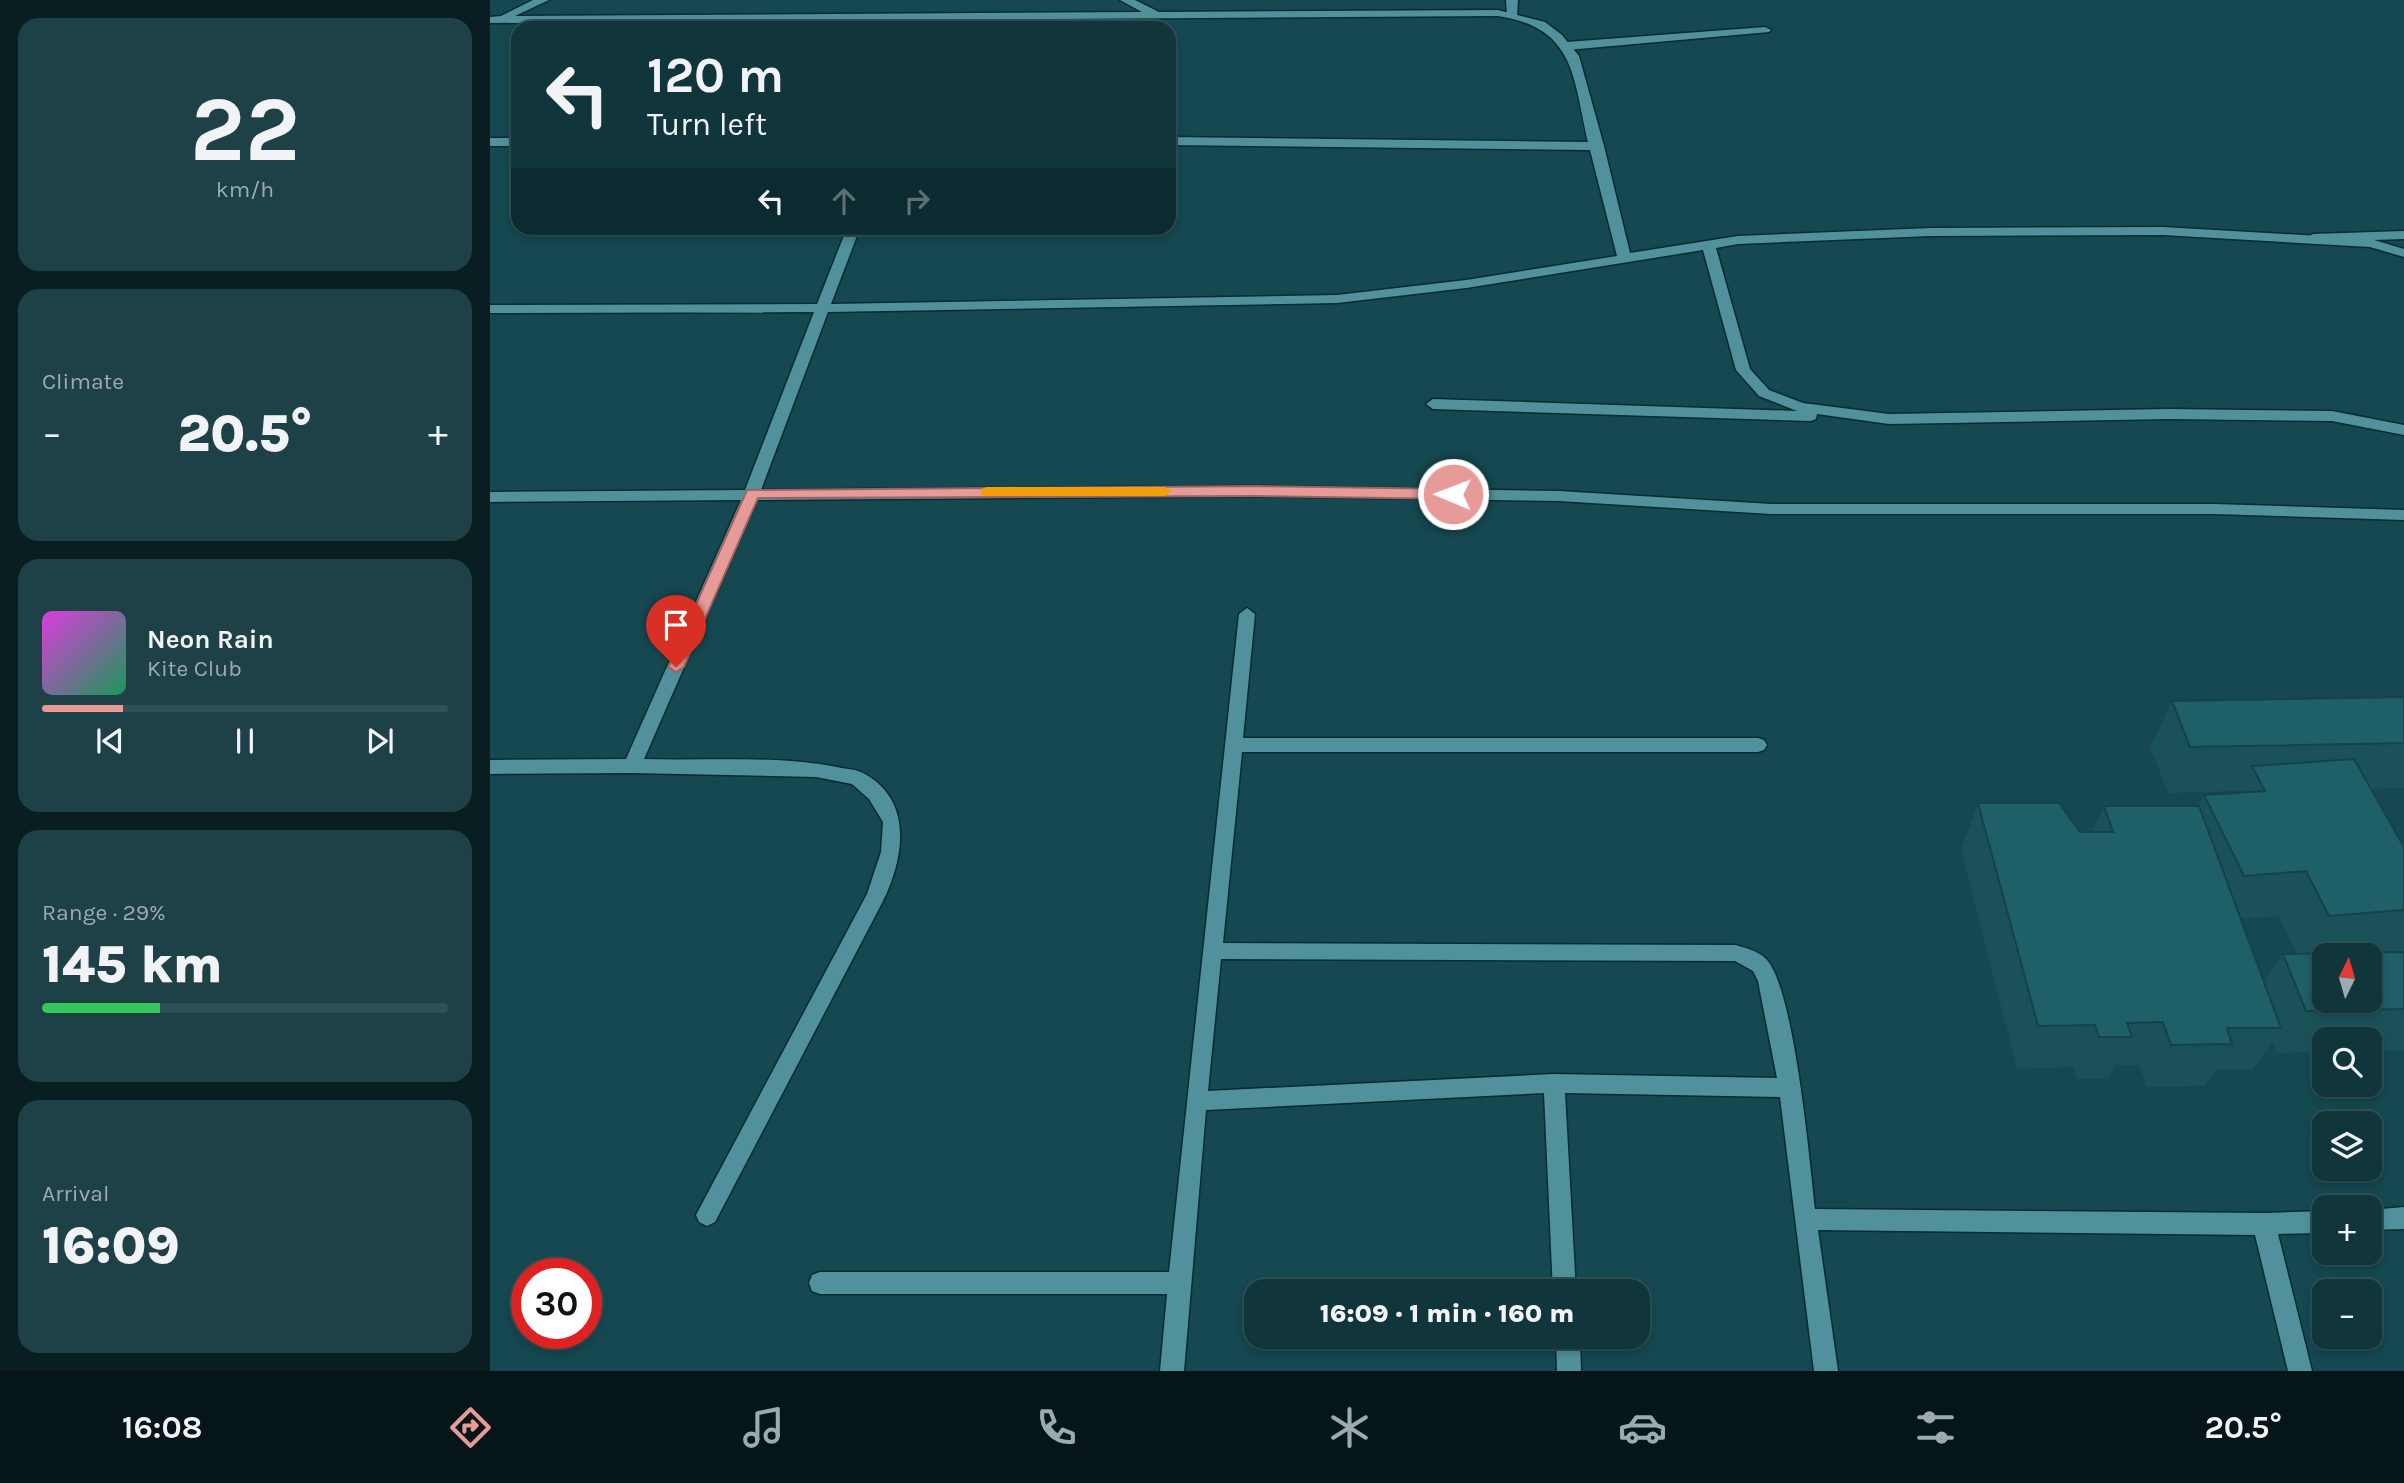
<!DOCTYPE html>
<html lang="en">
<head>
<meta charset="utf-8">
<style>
	:root { --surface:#10363c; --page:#1e4147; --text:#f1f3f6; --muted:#9cabaf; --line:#305056; --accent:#e69b98 }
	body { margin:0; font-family:Karla,sans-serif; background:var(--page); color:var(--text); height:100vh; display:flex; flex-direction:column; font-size:26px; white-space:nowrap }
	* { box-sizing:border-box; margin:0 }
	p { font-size:23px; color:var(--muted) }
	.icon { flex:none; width:38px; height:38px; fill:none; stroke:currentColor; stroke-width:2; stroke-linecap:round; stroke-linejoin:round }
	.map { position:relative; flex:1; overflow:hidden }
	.sheet { display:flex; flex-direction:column; gap:18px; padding:18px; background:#091e21; width:490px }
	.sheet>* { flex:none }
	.top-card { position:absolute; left:21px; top:21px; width:665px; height:214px; border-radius:21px; box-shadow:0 4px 10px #0003,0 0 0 2px var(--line); background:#10363c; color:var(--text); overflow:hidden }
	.needle { width:46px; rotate:5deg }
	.controls { position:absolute; left:1822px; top:943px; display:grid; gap:14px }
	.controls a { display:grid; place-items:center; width:70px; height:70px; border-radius:14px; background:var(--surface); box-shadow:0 4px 10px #0003,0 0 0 2px var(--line); font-size:35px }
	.speed { position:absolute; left:21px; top:1258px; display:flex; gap:14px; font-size:35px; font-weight:700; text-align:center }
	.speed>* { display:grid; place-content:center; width:91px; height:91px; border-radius:50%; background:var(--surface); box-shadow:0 4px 10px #0003,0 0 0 2px var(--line); line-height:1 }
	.speed .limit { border:10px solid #d22; background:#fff; color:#111 }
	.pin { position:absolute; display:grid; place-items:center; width:60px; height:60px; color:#fff; margin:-72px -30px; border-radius:50% 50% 50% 0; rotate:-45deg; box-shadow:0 0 7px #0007 }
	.pin .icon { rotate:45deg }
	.me { position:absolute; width:77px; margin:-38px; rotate:271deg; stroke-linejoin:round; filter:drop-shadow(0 0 5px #0008) }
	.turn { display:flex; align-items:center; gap:24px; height:147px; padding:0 21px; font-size:32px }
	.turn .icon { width:91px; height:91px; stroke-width:2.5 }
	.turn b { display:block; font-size:49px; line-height:60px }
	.lanes { display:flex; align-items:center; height:66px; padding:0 21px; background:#0003; justify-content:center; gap:35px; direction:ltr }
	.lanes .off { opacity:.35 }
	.big { font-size:52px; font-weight:800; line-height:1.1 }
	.sheet .widget { flex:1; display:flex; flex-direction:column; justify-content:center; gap:10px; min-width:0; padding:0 24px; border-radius:21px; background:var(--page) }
	.sheet .dial { align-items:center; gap:0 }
	.dial b { font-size:91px; line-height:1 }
	.song { display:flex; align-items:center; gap:21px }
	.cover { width:84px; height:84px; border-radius:10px; background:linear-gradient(135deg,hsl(300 70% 55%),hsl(150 70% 35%)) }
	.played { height:7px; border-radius:4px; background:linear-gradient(90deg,var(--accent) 20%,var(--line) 20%) }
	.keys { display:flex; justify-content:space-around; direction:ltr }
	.heat { display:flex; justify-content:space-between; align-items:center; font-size:38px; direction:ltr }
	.charge { height:10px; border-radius:5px; background:linear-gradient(90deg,#34c759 29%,var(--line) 0) }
	.trip { position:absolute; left:754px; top:1279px; width:406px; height:70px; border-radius:21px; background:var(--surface); box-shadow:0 4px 10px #0003,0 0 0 2px var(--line); font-weight:800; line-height:70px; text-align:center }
	.tabs { display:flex; height:112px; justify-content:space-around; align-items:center; background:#061618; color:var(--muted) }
	.tabs .icon { width:49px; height:49px }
	.tabs .selected { color:var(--accent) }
	.tabs b { font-size:32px; color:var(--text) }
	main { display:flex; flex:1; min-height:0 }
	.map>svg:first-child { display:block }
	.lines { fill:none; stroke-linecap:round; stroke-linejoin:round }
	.lane-casing { stroke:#082c32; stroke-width:3 }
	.street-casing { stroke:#082c32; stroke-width:3 }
	.lane { fill:#51919b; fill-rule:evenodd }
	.street { fill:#51919b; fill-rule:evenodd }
	.wall { fill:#1b5259; fill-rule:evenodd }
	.building { fill:#1f5f68; stroke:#164249; stroke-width:2; fill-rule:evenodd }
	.route { fill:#e69b98; stroke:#966563; stroke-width:2 }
	.slow { fill:#f59e0b }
</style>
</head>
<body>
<main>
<section class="sheet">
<div class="widget dial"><b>22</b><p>km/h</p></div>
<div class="widget"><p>Climate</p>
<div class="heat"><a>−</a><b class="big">20.5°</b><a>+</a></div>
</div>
<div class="widget">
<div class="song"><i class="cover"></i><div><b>Neon Rain</b><p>Kite Club</p></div></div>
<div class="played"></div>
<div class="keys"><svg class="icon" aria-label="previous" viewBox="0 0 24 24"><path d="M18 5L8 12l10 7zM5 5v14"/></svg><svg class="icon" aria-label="pause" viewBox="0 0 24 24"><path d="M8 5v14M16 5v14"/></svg><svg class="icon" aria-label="next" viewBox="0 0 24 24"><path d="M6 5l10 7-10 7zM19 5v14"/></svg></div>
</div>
<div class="widget"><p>Range · 29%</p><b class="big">145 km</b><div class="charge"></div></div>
<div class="widget"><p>Arrival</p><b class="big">16:09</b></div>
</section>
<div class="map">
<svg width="1914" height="1371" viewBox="0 0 1914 1371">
	<rect width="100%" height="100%" fill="#154850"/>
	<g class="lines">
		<!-- lane casing -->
		<g class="lane-casing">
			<g id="lane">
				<path d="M1016 0H1028L1027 17 1017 15Z"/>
				<path d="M1275 27 1281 30 1279 32 1077 50 1071 46 1077 42Z"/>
				<path d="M1914 231V239L1823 242 1816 238 1823 234Z"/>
			</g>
		</g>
		<!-- street casing -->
		<g class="street-casing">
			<g id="street">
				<path d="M43 0H59L25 16 652 12 630 0H645L669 12 1008 10 1055 22 1072 35 1089 56 1114 146 1140 253 1248 236 1441 228 1673 227 1881 239 1914 249V257L1880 247 1673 235 1441 236 1248 244 1226 248 1260 369 1279 390 1313 403 1399 414 1678 409 1842 411 1914 425V435L1842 421 1678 419 1399 424 1327 414 1326 419 1321 421 943 409 936 404 943 399 1307 411 1269 396 1246 370 1213 250 976 288 847 303 338 312 271 490 767 486 1069 491 1281 504H1724L1914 510V520L1724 514H1281L1069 501 767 496 267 500 154 759C216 761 287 755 347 767 355 769 366 769 373 773 424 800 414 858 393 901L225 1222 217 1226 209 1222 206 1215 377 894 391 852 393 822 379 799 362 784 326 777 142 773 0 774V760L136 759 251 500 0 502V492L255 490 324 312 0 313V305L327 304 357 228H370L341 304 847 295 976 280 1127 256 1100 150 679 145V137L1098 142C1083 78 1086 28 1008 16L0 23V17L11 16Z"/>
				<rect x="0" y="138" width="28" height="8"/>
				<path d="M757 608 765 614 753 738H1268L1274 740 1277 745 1274 750 1268 752H752L733 943 1246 945C1255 948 1268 951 1275 958 1304 983 1320 1164 1325 1209L1774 1213 1834 1211V1233L1788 1234 1822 1371H1798L1765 1235 1328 1230 1348 1371H1324L1290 1097 1075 1093 1086 1292H1063L1054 1093 716 1110 694 1371H670L677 1294H330L322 1291 319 1283 322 1275 330 1272H679L749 614ZM731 959 1245 961 1263 971 1268 981 1287 1078 1064 1074 718 1091Z"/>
				<path d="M1914 1207V1229L1880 1230V1210Z"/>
				<path d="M1066 1337H1090L1091 1371H1067Z"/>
			</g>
		</g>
		<!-- lane -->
		<use href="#lane" class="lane"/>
		<!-- street -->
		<use href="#street" class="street"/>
	</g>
	<!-- wall -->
	<path class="wall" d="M1914 697V788L1881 789 1914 847V951L1901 952H1914V1051H1880V1040H1834V1052L1786 1053 1782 1042 1762 1070H1725L1715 1086 1656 1087 1649 1065H1626L1618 1079H1587L1583 1067 1527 1069 1471 849 1488 803 1590 832H1602L1614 806H1709L1714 795 1748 793 1749 791 1678 793 1660 747 1682 701ZM1788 916 1807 954H1793L1774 983 1751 919Z"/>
	<!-- building -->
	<g class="building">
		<path d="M1914 697V743L1700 747 1682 701Z"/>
		<path d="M1864 759 1914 847V910L1839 916 1816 871 1754 876 1714 795 1775 791 1762 766Z"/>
		<path d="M1488 803H1569L1590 832H1623L1614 806H1709L1791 1028H1737L1742 1044 1681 1045 1673 1022 1637 1023 1642 1037H1609L1605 1025 1548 1026Z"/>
		<path d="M1914 952V1009L1816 1011 1793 954ZM1834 956H1880V1001H1834Z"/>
	</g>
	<!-- route -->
	<path class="route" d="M766 486 963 489 971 494 963 499 766 496 268 498 194 667 186 672 178 667 257 490Z"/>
	<!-- slow -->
	<path class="slow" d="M497 487H675L682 491 675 496H491V489Z"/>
</svg>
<div class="controls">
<a><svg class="needle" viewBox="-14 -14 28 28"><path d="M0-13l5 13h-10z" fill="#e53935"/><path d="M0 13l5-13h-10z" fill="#9cabaf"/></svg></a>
<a><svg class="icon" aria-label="search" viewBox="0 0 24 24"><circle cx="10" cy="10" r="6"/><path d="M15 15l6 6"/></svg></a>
<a><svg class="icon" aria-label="layers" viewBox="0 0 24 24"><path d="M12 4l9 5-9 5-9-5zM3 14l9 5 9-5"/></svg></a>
<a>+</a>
<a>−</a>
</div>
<div class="speed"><div class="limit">30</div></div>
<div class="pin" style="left:186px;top:667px;background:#d93025"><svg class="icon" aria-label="arrive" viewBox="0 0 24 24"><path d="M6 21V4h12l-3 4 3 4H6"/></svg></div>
<svg class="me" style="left:963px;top:494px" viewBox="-20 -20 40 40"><circle r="17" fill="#e69b98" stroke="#fff" stroke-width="3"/><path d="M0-11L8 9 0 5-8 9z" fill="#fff"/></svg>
<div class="trip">16:09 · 1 min · 160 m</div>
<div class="top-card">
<div class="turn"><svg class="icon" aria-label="left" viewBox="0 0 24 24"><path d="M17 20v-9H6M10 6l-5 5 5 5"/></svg><div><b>120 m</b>Turn left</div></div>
<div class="lanes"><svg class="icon" aria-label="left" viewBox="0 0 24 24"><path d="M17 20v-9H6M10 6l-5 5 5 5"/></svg><svg class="icon off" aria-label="ahead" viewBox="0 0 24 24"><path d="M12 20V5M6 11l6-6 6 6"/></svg><svg class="icon off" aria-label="right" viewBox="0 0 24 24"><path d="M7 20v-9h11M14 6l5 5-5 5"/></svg></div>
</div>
</div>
</main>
<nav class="tabs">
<b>16:08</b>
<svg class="icon selected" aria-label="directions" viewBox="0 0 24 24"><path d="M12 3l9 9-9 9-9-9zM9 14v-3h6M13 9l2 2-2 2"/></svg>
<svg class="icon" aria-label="music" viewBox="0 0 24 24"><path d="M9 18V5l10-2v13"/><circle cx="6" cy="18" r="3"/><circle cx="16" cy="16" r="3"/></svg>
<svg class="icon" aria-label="phone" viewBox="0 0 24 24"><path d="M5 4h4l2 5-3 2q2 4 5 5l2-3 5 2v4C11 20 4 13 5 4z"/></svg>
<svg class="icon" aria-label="climate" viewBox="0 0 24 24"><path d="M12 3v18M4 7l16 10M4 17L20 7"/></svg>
<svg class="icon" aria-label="car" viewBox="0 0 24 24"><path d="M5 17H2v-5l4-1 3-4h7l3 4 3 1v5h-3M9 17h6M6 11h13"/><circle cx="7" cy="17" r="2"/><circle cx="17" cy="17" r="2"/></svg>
<svg class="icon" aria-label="filters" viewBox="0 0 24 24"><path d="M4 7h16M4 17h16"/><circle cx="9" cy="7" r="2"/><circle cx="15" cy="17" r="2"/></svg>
<b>20.5°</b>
</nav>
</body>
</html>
